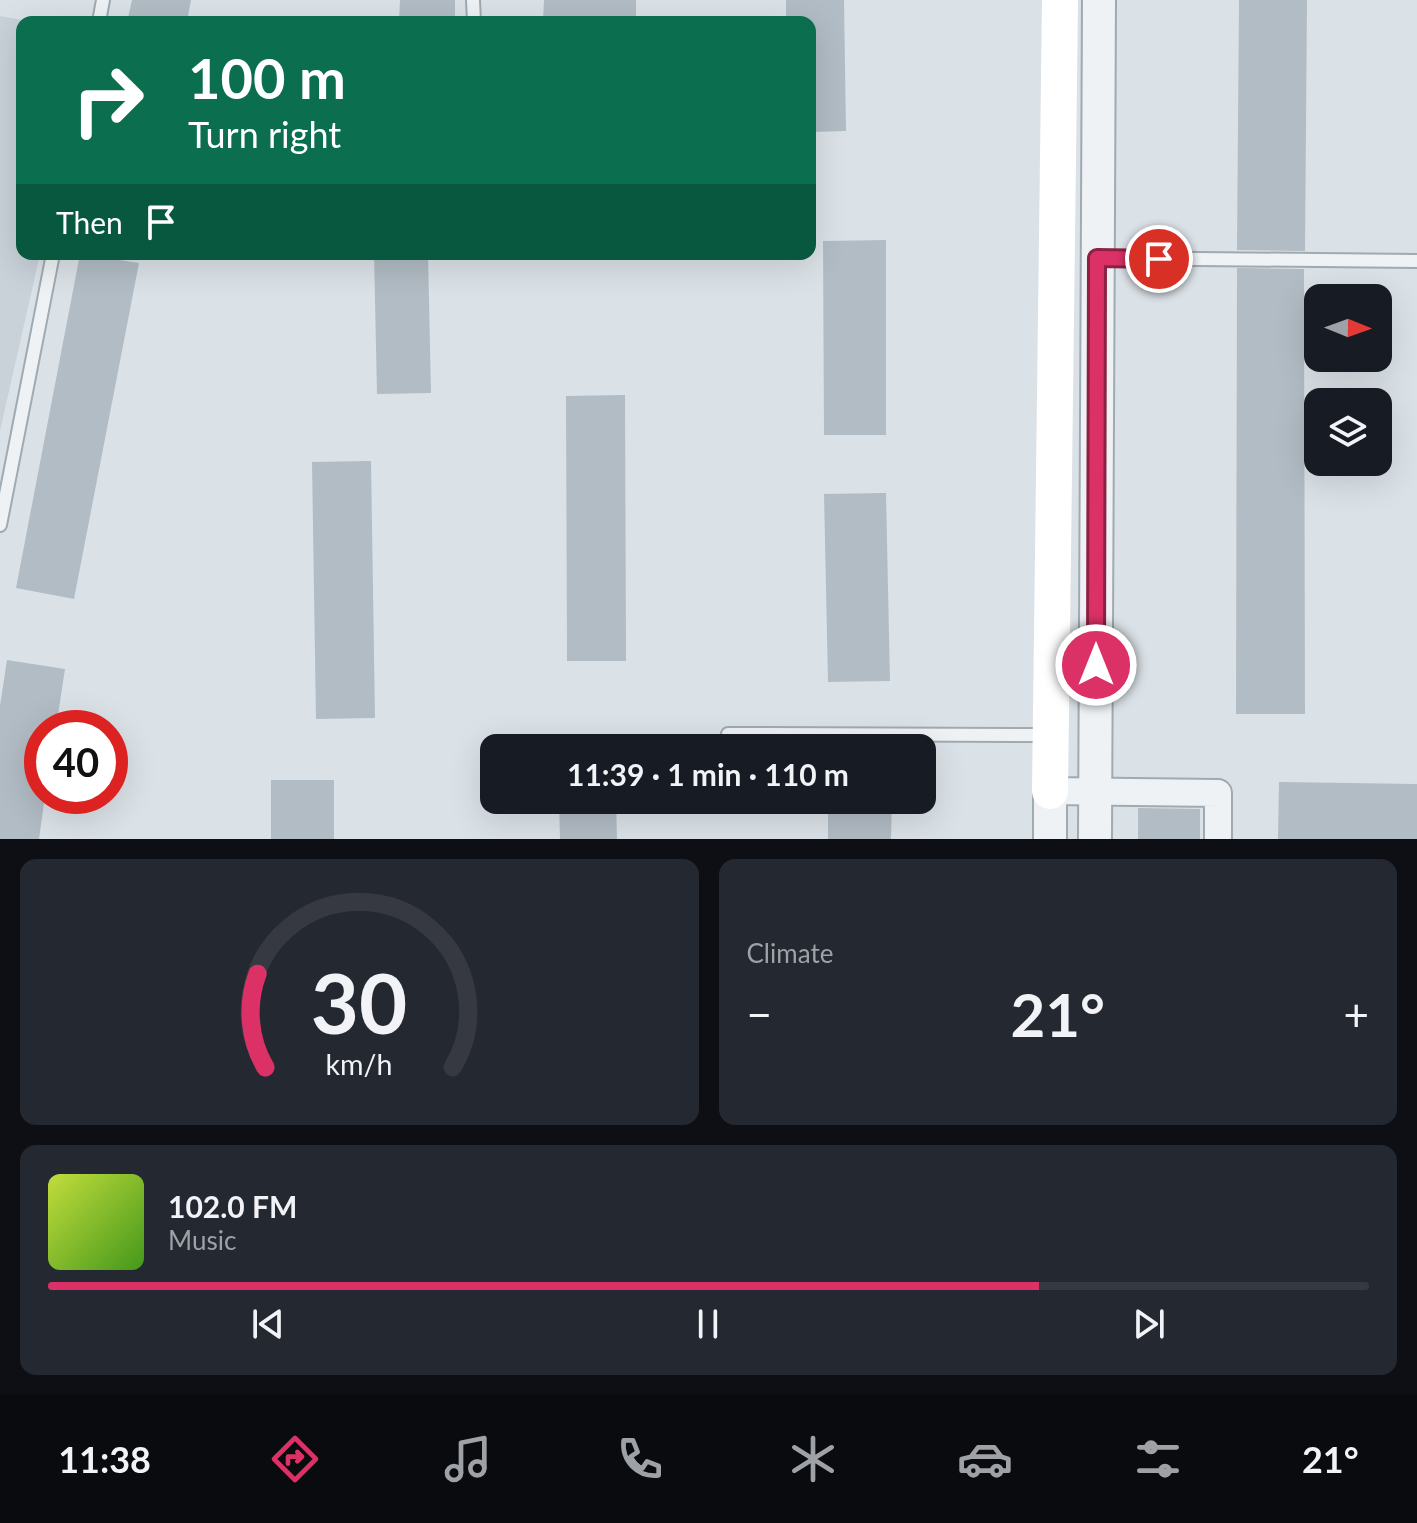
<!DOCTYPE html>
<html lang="en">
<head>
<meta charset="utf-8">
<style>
	:root { --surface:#171b24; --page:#242831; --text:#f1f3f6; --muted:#9ea1a6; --line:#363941; --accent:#db3167 }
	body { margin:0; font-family:Lato,sans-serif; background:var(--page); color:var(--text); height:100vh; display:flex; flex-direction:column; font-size:30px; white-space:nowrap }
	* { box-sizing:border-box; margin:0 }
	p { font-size:26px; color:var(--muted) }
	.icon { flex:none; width:44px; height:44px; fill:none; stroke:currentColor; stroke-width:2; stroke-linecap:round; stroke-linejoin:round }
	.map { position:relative; height:839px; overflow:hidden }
	.drawer { display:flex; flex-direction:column; gap:20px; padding:20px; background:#0d0f14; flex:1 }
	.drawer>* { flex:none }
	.banner { position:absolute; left:16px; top:16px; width:800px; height:244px; border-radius:16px; box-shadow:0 8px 32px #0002; background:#0b6e4f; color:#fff; overflow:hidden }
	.needle { width:52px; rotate:91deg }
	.tools { position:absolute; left:1304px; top:284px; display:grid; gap:16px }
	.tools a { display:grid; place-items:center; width:88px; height:88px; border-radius:16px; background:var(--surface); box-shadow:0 8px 32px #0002; font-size:40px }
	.speed { position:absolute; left:24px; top:710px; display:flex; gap:16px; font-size:40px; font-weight:700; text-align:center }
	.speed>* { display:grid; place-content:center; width:104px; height:104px; border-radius:50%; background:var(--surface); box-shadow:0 8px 32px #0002; line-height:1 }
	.speed .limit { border:12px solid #d22; background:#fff; color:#111 }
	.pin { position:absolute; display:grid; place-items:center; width:68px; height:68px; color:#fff; margin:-34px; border:4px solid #fff; border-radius:50%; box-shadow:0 2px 8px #0007 }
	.me { position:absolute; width:88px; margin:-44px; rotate:0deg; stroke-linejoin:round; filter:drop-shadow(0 0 6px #0008) }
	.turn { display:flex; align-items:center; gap:28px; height:168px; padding:0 40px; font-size:36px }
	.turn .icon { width:104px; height:104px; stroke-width:2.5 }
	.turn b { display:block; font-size:56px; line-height:68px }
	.then { display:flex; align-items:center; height:76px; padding:0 40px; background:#0003; gap:16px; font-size:30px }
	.big { font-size:60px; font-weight:700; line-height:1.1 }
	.drawer .card { flex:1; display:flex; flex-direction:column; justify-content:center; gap:12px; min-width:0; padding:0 28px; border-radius:16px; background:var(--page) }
	.drawer .dial { align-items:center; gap:0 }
	.dial svg { height:208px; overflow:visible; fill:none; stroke:var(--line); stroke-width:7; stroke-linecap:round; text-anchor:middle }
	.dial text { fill:var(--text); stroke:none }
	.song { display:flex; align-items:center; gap:24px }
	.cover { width:96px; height:96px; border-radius:12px; background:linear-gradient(135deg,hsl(70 70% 55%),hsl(100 70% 35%)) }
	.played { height:8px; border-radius:4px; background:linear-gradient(90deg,var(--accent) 75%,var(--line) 75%) }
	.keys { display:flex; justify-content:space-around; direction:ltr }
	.heat { display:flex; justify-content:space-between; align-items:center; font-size:44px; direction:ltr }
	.drawer .tiles { flex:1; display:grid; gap:20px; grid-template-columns:1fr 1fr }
	.card:last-child { grid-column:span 2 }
	.trip { position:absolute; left:480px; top:734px; width:456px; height:80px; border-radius:16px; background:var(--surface); box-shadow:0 8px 32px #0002; font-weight:700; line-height:80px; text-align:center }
	.tabs { display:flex; height:128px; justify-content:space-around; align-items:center; background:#090b0e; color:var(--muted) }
	.tabs .icon { width:56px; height:56px }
	.tabs .selected { color:var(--accent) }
	.tabs b { font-size:36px; color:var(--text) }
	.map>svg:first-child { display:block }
	.built { fill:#c9d1d9 }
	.building { fill:#b2bcc4 }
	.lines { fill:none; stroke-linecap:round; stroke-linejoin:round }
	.service-casing { stroke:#a0aab1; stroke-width:16 }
	.minor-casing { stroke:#a0aab1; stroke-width:30 }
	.tertiary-casing { stroke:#a0aab1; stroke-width:36 }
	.service { stroke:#eef2f5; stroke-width:12 }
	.minor { stroke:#eef2f5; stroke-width:26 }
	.tertiary { stroke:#eef2f5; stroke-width:32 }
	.secondary { stroke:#fff; stroke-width:36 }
	.route-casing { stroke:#8e2043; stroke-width:20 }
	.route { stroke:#db3167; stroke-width:14 }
</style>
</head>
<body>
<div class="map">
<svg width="1417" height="839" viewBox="0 0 1417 839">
	<rect width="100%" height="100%" fill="#dbe2e7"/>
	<!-- built -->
	<path class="built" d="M0 16 34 22H22V254H40L0 431Z"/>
	<!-- building -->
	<g class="building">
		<path d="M132 0H191L187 22H127Z"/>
		<path d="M400 0H455V22H399Z"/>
		<path d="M544 0H636V22H543Z"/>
		<path d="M786 0H844L846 131 810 132V22H786Z"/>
		<path d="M1239 0H1307L1305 251 1237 250Z"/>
		<path d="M886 240V435H824L823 241Z"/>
		<path d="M80 254 139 263 74 599 16 588Z"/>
		<path d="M374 254H428L431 393 377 394Z"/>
		<path d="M1237 268 1304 269 1305 714H1236Z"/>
		<path d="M625 395 626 661H567L566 396Z"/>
		<path d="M371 461 375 718 316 719 312 462Z"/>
		<path d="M886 493 890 681 828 682 824 494Z"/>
		<path d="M7 660 65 669 56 728H42V796H45L39 839H0V706Z"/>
		<rect x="271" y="780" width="63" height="59"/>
		<path d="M1279 782 1417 784V839H1278Z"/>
		<path d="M559 800H616L617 839H560Z"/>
		<path d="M828 800H892L891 839H828Z"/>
		<path d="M1138 808 1200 809V839H1138Z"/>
	</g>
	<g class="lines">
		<!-- service casing -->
		<g class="service-casing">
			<g id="service">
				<path d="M473 0 474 22"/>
				<path d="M99 22 103 0"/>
				<path d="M1100 258 1417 261"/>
				<path d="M0 525 53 254"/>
				<path d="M728 734 1048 735"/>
			</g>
		</g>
		<!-- minor casing -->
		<g class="minor-casing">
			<path id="minor" d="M1050 791 1218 793V839"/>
		</g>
		<!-- tertiary casing -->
		<g class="tertiary-casing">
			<g id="tertiary">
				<path d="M1050 839V791"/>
				<path d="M1095 839 1099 0"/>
			</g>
		</g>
		<!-- service -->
		<use href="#service" class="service"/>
		<!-- minor -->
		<use href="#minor" class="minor"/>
		<!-- tertiary -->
		<use href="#tertiary" class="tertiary"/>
		<!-- secondary -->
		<path class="secondary" d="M1050 791 1060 0"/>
	</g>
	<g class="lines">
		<!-- route casing -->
		<g class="route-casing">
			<path id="route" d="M1096 665 1097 258 1159 259"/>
		</g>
		<!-- route -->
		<use href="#route" class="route"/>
	</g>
</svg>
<div class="tools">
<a><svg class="needle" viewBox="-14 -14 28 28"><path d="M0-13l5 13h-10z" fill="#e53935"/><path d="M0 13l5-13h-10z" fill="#9ea1a6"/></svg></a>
<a><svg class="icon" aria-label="layers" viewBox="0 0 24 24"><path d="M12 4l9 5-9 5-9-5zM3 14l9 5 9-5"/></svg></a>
</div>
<div class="speed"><div class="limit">40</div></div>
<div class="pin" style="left:1159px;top:259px;background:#d93025"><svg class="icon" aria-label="arrive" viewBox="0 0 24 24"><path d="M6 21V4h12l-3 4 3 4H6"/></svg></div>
<svg class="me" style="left:1096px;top:665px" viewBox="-20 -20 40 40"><circle r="17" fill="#db3167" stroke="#fff" stroke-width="3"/><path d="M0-11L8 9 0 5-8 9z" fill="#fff"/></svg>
<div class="trip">11:39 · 1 min · 110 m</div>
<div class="banner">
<div class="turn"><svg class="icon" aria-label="right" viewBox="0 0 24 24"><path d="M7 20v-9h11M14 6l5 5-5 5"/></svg><div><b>100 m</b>Turn right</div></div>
<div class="then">Then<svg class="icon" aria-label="arrive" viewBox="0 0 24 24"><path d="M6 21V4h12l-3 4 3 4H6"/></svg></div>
</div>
</div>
<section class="drawer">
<div class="tiles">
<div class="card dial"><svg viewBox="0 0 100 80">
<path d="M14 69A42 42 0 1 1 86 69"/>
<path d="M14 69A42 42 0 0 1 11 33" stroke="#db3167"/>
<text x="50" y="56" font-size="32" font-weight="700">30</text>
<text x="50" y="72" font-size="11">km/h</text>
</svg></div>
<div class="card"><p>Climate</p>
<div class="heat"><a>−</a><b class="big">21°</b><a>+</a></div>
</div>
<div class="card">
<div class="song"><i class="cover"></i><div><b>102.0 FM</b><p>Music</p></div></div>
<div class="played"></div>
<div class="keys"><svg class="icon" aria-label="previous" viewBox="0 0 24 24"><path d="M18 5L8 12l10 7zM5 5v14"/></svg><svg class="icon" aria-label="pause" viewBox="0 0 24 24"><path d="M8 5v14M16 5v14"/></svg><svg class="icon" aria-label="next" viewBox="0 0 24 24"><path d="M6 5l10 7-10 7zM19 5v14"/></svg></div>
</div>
</div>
</section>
<nav class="tabs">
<b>11:38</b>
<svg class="icon selected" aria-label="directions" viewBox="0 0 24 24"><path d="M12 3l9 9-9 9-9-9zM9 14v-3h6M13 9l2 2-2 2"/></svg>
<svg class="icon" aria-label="music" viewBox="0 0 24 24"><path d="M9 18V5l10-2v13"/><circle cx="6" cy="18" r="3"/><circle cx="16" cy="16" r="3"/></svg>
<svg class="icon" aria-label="phone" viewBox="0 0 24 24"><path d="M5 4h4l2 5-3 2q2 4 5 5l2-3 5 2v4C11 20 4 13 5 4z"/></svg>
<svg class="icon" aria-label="climate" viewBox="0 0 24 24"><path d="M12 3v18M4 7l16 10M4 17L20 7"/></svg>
<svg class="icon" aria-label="car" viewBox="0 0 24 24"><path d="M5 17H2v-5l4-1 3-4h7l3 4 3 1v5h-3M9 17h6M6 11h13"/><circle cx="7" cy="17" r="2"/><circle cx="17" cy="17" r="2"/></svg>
<svg class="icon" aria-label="filters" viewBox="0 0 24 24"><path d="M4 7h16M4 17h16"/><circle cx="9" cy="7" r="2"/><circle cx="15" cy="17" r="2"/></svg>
<b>21°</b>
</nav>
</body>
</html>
